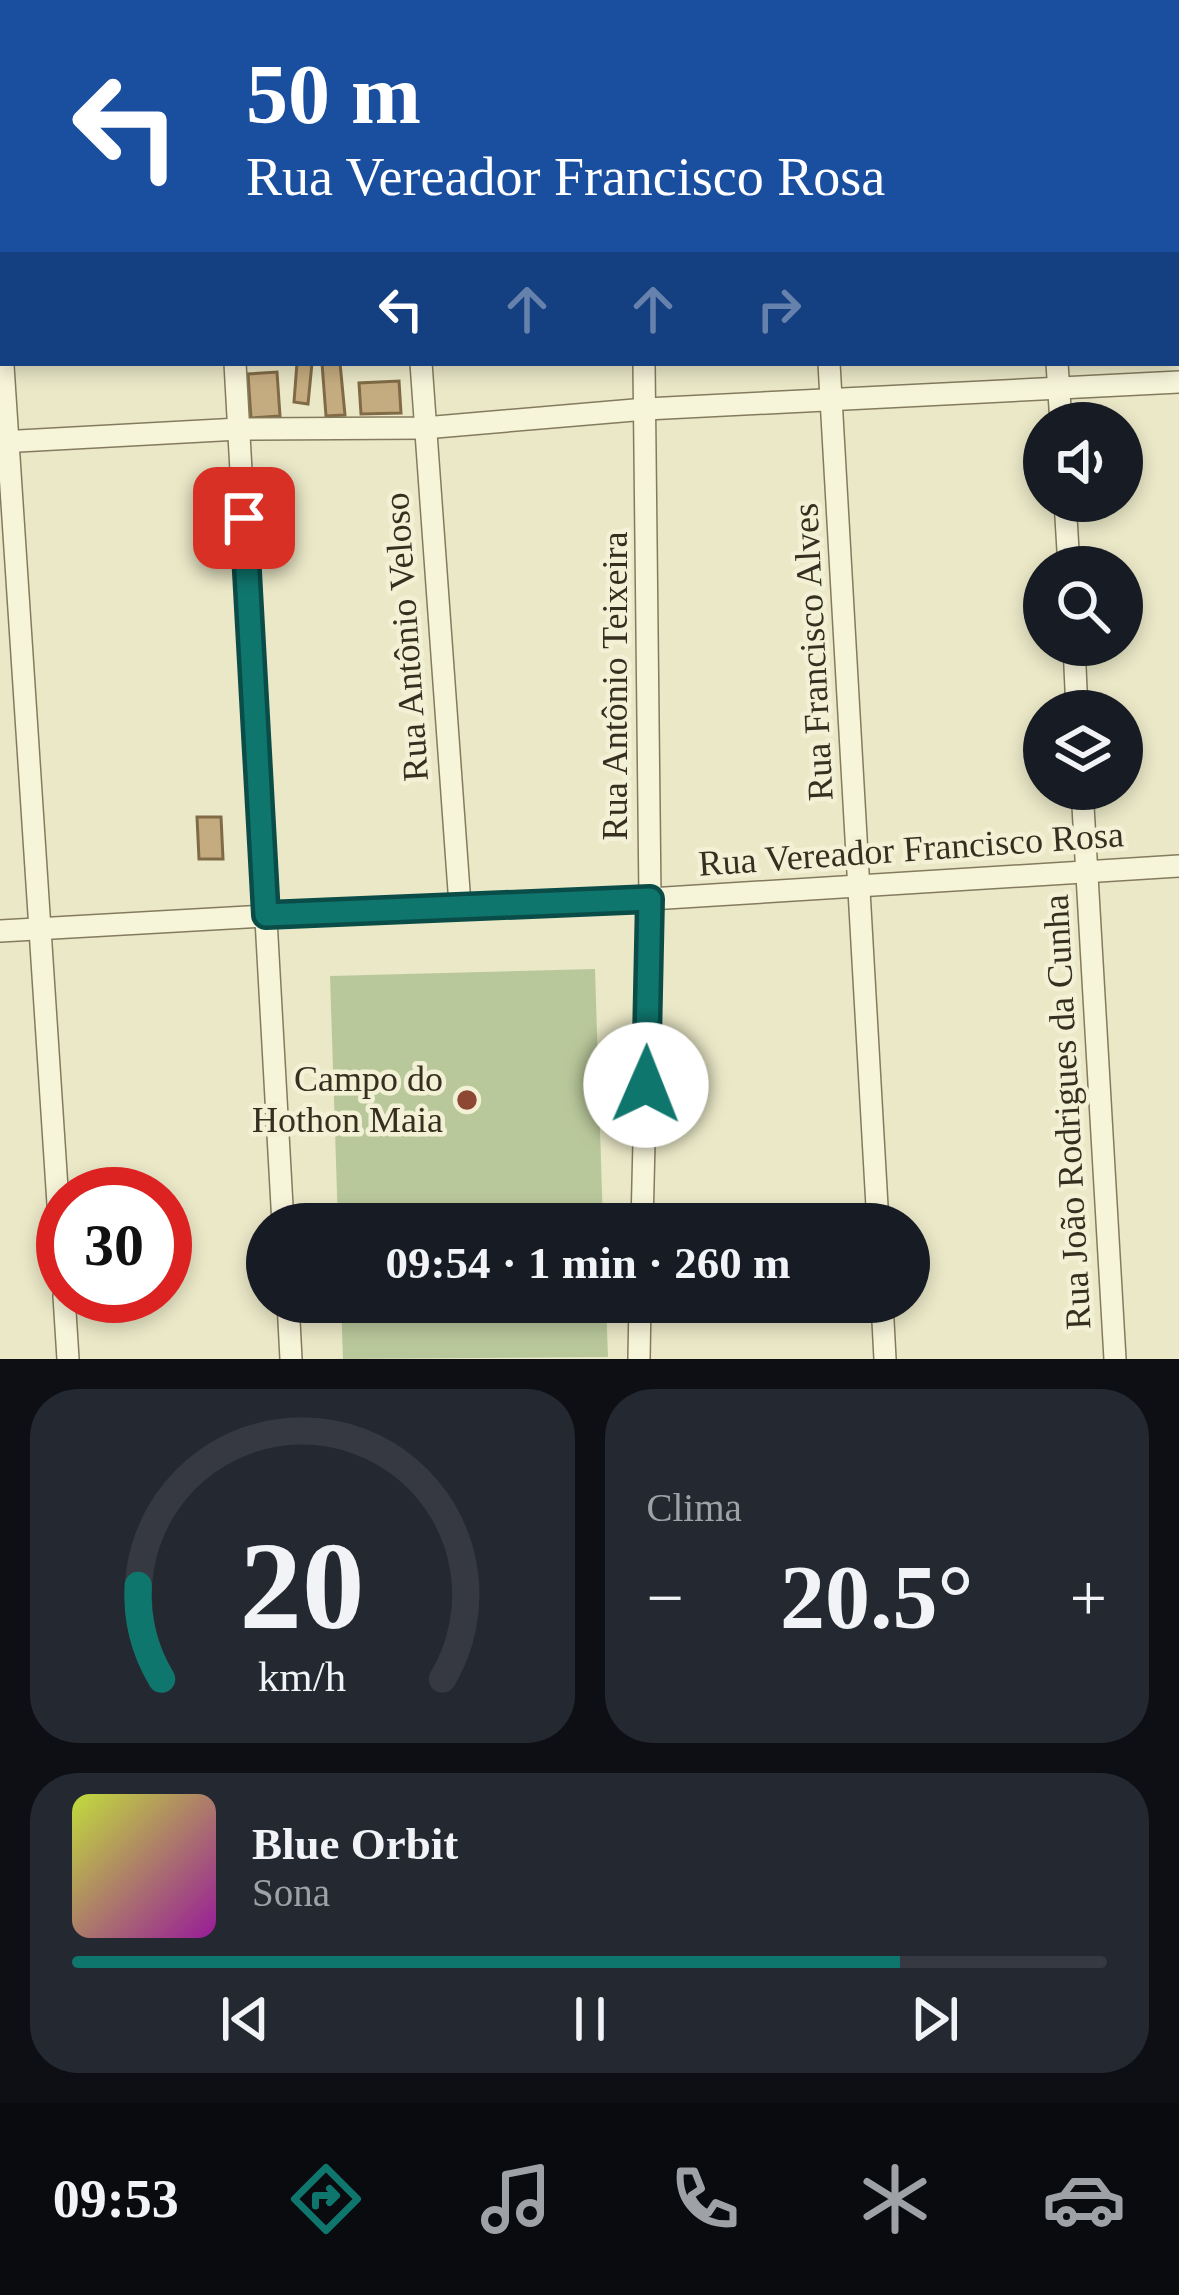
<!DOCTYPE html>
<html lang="pt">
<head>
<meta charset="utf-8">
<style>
	:root { --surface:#171b24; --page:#242831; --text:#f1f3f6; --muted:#9ea1a6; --line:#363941; --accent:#0f766e }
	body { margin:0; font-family:Georgia,serif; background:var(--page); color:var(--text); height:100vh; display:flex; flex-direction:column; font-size:45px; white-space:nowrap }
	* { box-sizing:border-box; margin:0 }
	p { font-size:39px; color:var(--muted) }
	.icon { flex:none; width:66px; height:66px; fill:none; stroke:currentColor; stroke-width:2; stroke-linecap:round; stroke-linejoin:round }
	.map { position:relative; height:1359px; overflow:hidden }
	.sheet { display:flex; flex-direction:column; gap:30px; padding:30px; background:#0d0f14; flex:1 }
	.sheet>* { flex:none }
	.guide { position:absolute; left:0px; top:0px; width:1179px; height:366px; box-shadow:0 6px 18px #0003; background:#1a4fa0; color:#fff; overflow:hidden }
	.tools { position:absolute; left:1023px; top:402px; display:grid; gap:24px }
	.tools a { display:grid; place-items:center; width:120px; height:120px; border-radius:50%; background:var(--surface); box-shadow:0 6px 18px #0003; font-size:60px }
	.speed { position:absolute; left:36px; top:1167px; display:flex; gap:24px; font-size:60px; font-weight:700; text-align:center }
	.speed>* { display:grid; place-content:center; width:156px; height:156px; border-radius:50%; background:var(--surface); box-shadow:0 6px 18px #0003; line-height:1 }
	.speed .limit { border:18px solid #d22; background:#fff; color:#111 }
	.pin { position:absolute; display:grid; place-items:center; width:102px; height:102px; color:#fff; margin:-51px; border-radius:24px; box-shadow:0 6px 18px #0006 }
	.me { position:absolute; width:132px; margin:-66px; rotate:1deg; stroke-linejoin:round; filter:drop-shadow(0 0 9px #0008) }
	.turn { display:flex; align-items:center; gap:42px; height:252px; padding:0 48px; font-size:54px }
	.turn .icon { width:156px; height:156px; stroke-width:2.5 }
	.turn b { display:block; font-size:84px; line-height:102px }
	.lanes { display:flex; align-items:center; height:114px; padding:0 48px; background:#0003; justify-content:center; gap:60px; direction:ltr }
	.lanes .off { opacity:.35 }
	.big { font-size:90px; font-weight:700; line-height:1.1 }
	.sheet .tile { flex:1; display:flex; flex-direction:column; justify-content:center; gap:18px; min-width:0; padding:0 42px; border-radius:48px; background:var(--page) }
	.sheet .dial { align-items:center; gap:0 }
	.dial svg { height:312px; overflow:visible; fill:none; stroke:var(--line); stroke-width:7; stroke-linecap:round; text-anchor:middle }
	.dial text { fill:var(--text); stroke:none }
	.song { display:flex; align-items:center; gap:36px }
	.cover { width:144px; height:144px; border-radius:18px; background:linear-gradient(135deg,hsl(70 70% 55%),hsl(300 70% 35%)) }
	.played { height:12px; border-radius:6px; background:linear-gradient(90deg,var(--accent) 80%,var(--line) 80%) }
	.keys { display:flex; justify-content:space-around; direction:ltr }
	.heat { display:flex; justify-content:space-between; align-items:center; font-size:66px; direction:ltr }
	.sheet .tiles { flex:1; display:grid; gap:30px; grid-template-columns:1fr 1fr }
	.tile:last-child { grid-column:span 2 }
	.trip { position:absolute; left:246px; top:1203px; width:684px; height:120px; border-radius:60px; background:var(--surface); box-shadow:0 6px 18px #0003; font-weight:700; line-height:120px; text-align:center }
	.dock { display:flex; height:192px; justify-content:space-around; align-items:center; background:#090b0e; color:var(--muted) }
	.dock .icon { width:84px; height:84px }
	.dock .selected { color:var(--accent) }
	.dock b { font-size:54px; color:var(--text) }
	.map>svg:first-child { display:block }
	.green { fill:#b9c89b }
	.building { fill:#c5ac80; stroke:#816b46; stroke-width:3 }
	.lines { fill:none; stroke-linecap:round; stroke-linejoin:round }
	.street-casing { stroke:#847b5e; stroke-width:24 }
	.street { stroke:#f6f4d9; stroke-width:21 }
	.route-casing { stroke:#0a4d48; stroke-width:30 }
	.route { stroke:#0f766e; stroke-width:21 }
	.poi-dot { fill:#8e4733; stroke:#f2f1d5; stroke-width:4.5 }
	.labels { text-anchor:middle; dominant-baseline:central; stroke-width:9; stroke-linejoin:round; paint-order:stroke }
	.street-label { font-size:36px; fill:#362f20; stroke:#f2f1d5 }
	.poi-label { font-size:36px; fill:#362f20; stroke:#f2f1d5; text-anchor:end }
</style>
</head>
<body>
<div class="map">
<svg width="1179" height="1359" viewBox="0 0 1179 1359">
	<rect width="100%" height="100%" fill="#eae8c7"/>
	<!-- green -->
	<g class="green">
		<path d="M595 969 603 1224H338L330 976Z"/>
		<path d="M341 1302H606L608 1357 343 1359Z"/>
	</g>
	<!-- building -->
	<g class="building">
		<path d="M297 363H312L308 404 294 402Z"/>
		<path d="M322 363H340L345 415 326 416Z"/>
		<path d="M277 372 280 416 251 418 248 374Z"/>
		<path d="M399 381 401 413 361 414 359 383Z"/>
		<path d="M197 817H221L223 859H199Z"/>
	</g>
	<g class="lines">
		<!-- street casing -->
		<g class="street-casing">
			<g id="street">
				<path d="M214 0 215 3"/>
				<path d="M405 0V3"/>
				<path d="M624 0V3"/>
				<path d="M809 0V3"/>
				<path d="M1036 0 1037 3"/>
				<path d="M0 320 63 1280"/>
				<path d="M235 363 283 1224"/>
				<path d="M421 363 460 905"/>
				<path d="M829 363 878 1224"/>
				<path d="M1057 363 1061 423"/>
				<path d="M0 442 239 429 424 428 646 409 1179 382"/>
				<path d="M1065 501 1069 567"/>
				<path d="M1074 645 1077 711"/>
				<path d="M1082 789 1115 1359"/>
				<path d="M0 931 460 905 650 899 1179 866"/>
				<path d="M642 1224 650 899 644 363"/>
				<path d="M64 1296 68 1359"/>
				<path d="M288 1302 291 1359"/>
				<path d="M882 1302 885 1359"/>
				<path d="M639 1359 640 1302"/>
			</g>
		</g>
		<!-- street -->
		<use href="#street" class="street"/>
	</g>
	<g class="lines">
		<!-- route casing -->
		<g class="route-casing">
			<path id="route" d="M244 518 266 915 650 899 646 1085"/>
		</g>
		<!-- route -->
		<use href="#route" class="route"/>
	</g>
	<!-- markers -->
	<circle class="poi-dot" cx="467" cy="1100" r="12"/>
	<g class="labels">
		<!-- street labels -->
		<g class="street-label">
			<text transform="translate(406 637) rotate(-94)">Rua Antônio Veloso</text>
			<text transform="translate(813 652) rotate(-93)">Rua Francisco Alves</text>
			<text transform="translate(615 686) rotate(-90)">Rua Antônio Teixeira</text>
			<text transform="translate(911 849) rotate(-4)">Rua Vereador Francisco Rosa</text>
			<text transform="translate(1067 1112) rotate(-93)">Rua João Rodrigues da Cunha</text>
		</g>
		<!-- poi labels -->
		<g class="poi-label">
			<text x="443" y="1079">Campo do<tspan x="443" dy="41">Hothon Maia</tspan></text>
		</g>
	</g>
</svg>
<div class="tools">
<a><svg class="icon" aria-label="sound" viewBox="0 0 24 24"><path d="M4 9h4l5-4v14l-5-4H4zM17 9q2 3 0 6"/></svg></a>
<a><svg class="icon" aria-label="search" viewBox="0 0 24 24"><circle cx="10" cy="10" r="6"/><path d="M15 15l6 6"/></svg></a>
<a><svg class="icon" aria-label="layers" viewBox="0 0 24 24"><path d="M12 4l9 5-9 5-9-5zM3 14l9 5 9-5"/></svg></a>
</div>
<div class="speed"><div class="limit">30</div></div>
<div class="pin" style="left:244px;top:518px;background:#d93025"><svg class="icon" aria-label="arrive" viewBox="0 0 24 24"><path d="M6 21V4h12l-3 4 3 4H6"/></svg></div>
<svg class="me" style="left:646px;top:1085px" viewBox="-20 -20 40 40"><circle r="19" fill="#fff"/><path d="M0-13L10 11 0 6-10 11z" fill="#0f766e"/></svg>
<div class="trip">09:54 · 1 min · 260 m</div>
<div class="guide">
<div class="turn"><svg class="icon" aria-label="left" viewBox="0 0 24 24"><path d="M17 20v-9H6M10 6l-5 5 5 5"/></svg><div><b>50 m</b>Rua Vereador Francisco Rosa</div></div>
<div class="lanes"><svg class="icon" aria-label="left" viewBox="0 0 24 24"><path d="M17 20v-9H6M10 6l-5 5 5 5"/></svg><svg class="icon off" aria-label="ahead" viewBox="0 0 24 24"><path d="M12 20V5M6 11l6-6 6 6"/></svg><svg class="icon off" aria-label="ahead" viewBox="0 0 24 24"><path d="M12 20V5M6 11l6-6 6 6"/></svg><svg class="icon off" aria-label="right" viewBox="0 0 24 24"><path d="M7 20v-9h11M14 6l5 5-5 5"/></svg></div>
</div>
</div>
<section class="sheet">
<div class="tiles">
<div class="tile dial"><svg viewBox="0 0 100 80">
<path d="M14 69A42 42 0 1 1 86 69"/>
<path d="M14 69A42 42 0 0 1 8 45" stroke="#0f766e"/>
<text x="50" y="56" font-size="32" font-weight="700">20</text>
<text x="50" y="72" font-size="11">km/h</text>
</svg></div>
<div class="tile"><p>Clima</p>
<div class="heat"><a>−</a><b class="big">20.5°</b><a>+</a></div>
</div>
<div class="tile">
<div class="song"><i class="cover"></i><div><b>Blue Orbit</b><p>Sona</p></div></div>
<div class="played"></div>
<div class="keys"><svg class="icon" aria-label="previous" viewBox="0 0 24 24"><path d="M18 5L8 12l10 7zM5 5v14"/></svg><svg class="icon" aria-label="pause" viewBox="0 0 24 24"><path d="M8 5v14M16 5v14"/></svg><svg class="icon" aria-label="next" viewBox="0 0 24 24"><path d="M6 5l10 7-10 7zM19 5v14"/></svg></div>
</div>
</div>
</section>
<nav class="dock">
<b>09:53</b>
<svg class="icon selected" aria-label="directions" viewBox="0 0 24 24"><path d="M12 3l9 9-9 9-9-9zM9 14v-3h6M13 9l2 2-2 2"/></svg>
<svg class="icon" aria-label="music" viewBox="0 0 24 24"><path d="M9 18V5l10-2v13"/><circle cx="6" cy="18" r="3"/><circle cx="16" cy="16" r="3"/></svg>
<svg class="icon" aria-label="phone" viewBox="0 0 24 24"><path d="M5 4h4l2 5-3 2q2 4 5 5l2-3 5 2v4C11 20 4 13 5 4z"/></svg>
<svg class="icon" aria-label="climate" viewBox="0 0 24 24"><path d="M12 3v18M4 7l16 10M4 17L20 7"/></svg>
<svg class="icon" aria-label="car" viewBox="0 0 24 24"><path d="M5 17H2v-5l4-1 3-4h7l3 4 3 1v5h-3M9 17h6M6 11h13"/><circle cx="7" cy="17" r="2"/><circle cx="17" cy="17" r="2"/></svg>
</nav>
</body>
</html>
